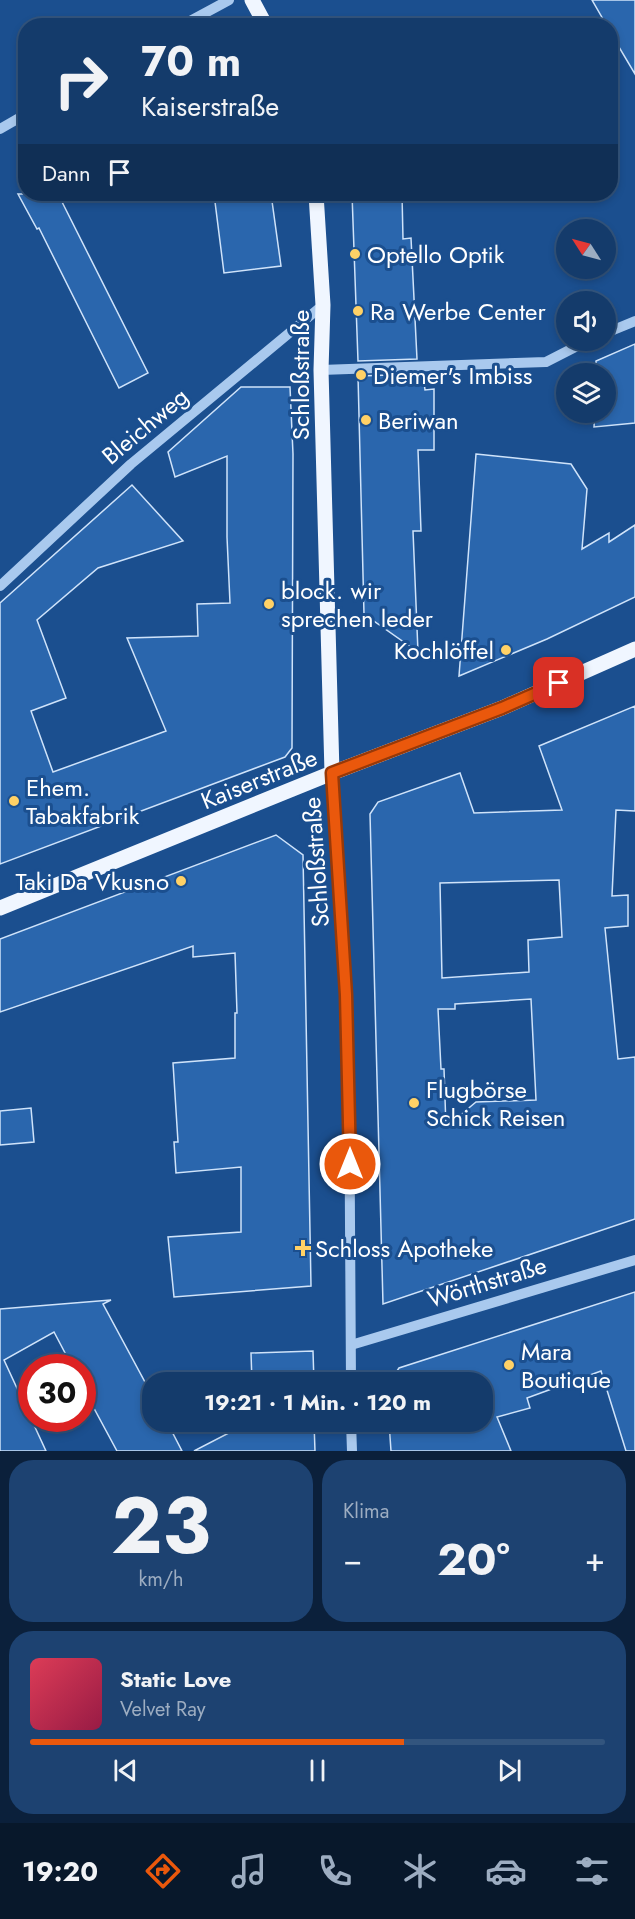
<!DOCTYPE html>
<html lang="de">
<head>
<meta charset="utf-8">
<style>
	:root { --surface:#143b6b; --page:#1d4271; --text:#f1f3f6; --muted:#9dadc1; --line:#33557e; --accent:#ea580c }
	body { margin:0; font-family:Jost,sans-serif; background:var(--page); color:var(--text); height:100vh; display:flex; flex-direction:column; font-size:22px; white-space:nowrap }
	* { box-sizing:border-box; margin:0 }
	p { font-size:20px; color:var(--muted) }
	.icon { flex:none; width:33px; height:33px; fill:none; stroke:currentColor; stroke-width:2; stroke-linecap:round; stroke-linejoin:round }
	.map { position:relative; height:1451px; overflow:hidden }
	.sheet { display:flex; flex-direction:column; gap:9px; padding:9px; background:#0b203b; flex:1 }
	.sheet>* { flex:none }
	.banner { position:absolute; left:18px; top:18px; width:600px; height:183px; border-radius:24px; box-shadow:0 3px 9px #0003,0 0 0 2px var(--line); background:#143b6b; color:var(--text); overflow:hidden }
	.needle { width:39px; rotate:306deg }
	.buttons { position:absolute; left:556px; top:219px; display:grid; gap:12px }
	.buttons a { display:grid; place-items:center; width:60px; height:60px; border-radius:50%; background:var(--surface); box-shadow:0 3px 9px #0003,0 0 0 2px var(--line); font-size:30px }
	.speed { position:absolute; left:18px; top:1354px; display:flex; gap:12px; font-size:30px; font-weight:700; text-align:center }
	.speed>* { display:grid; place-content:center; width:78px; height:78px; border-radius:50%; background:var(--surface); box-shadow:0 3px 9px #0003,0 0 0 2px var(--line); line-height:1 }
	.speed .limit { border:9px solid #d22; background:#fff; color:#111 }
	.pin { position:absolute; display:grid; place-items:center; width:51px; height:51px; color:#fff; margin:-26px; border-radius:12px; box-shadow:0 3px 9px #0006 }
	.me { position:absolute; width:66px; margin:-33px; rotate:0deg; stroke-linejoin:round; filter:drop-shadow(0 0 4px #0008) }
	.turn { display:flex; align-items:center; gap:21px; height:126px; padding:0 24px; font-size:27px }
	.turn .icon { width:78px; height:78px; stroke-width:2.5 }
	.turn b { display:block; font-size:42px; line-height:51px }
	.then { display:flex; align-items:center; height:57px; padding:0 24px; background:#0003; gap:12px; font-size:22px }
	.big { font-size:45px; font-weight:700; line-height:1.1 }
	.sheet .card { flex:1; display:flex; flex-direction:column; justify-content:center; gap:9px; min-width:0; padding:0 21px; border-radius:24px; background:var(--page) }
	.sheet .dial { align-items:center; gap:0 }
	.dial b { font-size:78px; line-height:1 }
	.song { display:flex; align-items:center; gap:18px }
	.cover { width:72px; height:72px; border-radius:9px; background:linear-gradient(135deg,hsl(350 70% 55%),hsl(340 70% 35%)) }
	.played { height:6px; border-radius:3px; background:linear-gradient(90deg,var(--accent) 65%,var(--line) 65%) }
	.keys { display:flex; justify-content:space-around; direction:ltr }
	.heat { display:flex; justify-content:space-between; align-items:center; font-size:33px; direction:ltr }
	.sheet .tiles { flex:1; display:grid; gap:9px; grid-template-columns:1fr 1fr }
	.card:last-child { grid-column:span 2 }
	.trip { position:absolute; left:142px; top:1372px; width:351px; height:60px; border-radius:24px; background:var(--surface); box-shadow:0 3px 9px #0003,0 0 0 2px var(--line); font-weight:700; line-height:60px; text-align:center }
	.dock { display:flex; height:96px; justify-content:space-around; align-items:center; background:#08182b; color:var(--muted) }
	.dock .icon { width:42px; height:42px }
	.dock .on { color:var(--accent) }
	.dock b { font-size:27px; color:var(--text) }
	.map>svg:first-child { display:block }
	.building { fill:#2a66ad; stroke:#cfe3fa; stroke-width:1.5; fill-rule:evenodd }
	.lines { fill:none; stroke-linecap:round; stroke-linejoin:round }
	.minor { stroke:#a9c9ee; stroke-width:10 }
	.major { stroke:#f0f6ff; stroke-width:15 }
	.route-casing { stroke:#983908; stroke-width:15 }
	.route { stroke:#ea580c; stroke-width:10 }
	.poi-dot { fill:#ffd166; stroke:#1b4f8f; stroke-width:2 }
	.labels { text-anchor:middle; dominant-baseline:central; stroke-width:6; stroke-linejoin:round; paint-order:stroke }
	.poi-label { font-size:24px; fill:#fff; stroke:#1b4f8f; text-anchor:start }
	.street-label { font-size:24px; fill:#fff; stroke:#1b4f8f }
</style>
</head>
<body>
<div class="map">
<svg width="635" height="1451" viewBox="0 0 635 1451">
	<rect width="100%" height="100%" fill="#1b4f8f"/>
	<!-- building -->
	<g class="building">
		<path d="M592 0H635V74L610 32V26H607Z"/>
		<path d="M18 194H58L148 373 119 388 39 228 37 229Z"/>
		<path d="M214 194H271L281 266 224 273Z"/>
		<path d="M352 194H402L403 239 411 238 417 359 358 361Z"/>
		<path d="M635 344V423L594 427 595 412H606V374H596V361Z"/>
		<path d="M423 374 425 390 434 389V450H418L421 531H413L418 652 364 614 358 376Z"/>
		<path d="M241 387H290L293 454 292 748 285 757 0 864V603L132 485 183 541 98 568 37 620 66 698 31 711 53 772 166 731 127 638 198 636 197 604 230 603 227 537V456L175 477 168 452Z"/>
		<path d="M476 454 571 464 587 489 582 549 609 533V542L635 525V597L547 639 459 676Z"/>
		<path d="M635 706V811L616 810 612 896 628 895V926L605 928 618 1059 635 1057V1219L383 1304 370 814 378 802 460 773 474 813 562 810 539 746ZM559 880 562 937 528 940 529 972 442 978 440 883ZM531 999 536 1100 476 1102 446 1127 444 1069H441L438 1009H455V1004Z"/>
		<path d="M276 835 303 855 311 1286 174 1297 168 1237 241 1232V1167L176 1173 174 1142H178L173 1063 235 1058V1013H237L235 953 193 957V946L0 1012V939Z"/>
		<path d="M31 1108 34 1142 0 1145V1111Z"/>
		<path d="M635 1292V1451H626L601 1371 527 1398 530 1408 497 1417 511 1451H391L389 1422H483V1383H389L399 1368Z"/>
		<path d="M111 1300 103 1304 153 1397V1422H167L182 1451H117L82 1386V1368H73L54 1332 4 1360 46 1451H0V1309Z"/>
		<path d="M313 1351 314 1383H252L251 1353Z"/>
		<path d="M250 1422H314L315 1451H194Z"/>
	</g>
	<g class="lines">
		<!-- minor -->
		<g class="minor">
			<path d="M181 26 229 0"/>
			<path d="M0 129 26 114"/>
			<path d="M606 333 635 321"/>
			<path d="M321 370 546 362 589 340"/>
			<path d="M0 586 131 464 323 305"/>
			<path d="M332 773 342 908 349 1061 351 1383"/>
			<path d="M351 1345 635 1260"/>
			<path d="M351 1422 352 1451"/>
		</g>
		<!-- major -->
		<g class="major">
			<path d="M252 0 266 26"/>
			<path d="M316 194 323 305 321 370 332 773"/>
			<path d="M0 908 332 773 502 708 635 649"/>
		</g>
	</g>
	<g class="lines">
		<!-- route casing -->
		<g class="route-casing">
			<path id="route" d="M350 1164 346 995 332 773 502 708 559 683"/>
		</g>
		<!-- route -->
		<use href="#route" class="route"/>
	</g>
	<!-- markers -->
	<g class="poi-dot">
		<circle cx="355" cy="254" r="6"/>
		<circle cx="358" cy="311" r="6"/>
		<circle cx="361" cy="375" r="6"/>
		<circle cx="366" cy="420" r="6"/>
		<circle cx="269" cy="604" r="6"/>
		<circle cx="506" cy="650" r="6"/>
		<circle cx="14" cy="801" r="6"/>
		<circle cx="181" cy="881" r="6"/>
		<circle cx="414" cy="1103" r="6"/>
		<path d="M300 1239h6v6h6v6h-6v6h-6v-6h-6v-6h6z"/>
		<circle cx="509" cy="1365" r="6"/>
	</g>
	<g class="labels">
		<!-- poi labels -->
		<g class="poi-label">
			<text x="367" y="254">Optello Optik</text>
			<text x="370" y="311">Ra Werbe Center</text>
			<text x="373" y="375">Diemer's Imbiss</text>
			<text x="378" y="420">Beriwan</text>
			<text x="281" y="590">block. wir<tspan x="281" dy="28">sprechen leder</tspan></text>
			<text x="494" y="650" text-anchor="end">Kochlöffel</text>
			<text x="26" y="787">Ehem.<tspan x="26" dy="28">Tabakfabrik</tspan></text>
			<text x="169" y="881" text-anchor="end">Taki Da Vkusno</text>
			<text x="426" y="1089">Flugbörse<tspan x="426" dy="28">Schick Reisen</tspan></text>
			<text x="315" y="1248">Schloss Apotheke</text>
			<text x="521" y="1351">Mara<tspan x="521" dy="28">Boutique</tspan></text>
		</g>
		<!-- street labels -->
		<g class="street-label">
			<text transform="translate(300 375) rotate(-90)">Schloßstraße</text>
			<text transform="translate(145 426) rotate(-40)">Bleichweg</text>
			<text transform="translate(259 779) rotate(-22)">Kaiserstraße</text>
			<text transform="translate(316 862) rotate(-94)">Schloßstraße</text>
			<text transform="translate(487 1282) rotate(-17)">Wörthstraße</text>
		</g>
	</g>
</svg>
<div class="buttons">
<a><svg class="needle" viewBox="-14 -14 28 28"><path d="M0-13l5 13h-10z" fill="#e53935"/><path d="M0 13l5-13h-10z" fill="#9dadc1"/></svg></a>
<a><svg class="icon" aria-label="sound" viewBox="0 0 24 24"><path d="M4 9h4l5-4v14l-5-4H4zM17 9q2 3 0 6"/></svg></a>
<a><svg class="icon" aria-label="layers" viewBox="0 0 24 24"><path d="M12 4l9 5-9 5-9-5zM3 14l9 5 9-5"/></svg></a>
</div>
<div class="speed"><div class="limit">30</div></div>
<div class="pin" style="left:559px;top:683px;background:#d93025"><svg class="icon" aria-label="arrive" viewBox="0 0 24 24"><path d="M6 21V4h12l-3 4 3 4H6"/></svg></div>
<svg class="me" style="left:350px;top:1164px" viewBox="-20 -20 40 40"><circle r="17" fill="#ea580c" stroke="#fff" stroke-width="3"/><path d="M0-11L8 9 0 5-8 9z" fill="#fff"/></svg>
<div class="trip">19:21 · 1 Min. · 120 m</div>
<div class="banner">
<div class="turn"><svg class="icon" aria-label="right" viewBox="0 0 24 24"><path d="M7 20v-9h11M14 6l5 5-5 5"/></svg><div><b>70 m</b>Kaiserstraße</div></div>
<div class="then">Dann<svg class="icon" aria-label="arrive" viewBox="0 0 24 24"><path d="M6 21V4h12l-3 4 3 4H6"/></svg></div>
</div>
</div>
<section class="sheet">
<div class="tiles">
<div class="card dial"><b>23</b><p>km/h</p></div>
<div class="card"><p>Klima</p>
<div class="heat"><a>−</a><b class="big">20°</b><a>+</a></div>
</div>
<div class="card">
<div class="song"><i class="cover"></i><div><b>Static Love</b><p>Velvet Ray</p></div></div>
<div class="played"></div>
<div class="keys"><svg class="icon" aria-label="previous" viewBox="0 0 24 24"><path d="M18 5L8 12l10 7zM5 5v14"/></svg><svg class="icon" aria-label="pause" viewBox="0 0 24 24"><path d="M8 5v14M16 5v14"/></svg><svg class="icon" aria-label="next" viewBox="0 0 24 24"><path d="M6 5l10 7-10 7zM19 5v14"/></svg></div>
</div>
</div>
</section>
<nav class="dock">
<b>19:20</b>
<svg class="icon on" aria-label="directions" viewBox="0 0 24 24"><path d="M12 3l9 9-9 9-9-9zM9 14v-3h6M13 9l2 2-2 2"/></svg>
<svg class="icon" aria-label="music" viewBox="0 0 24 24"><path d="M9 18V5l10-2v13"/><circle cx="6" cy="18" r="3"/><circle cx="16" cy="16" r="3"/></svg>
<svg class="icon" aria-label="phone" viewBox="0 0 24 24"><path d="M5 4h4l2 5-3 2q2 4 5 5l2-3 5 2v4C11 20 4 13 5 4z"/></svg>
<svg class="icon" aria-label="climate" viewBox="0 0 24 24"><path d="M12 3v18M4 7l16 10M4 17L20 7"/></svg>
<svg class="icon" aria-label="car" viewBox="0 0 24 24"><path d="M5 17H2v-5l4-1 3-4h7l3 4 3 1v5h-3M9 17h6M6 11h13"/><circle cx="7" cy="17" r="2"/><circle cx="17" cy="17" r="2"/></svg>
<svg class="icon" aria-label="filters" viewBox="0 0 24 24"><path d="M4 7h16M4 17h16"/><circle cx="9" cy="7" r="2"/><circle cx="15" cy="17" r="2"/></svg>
</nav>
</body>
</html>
